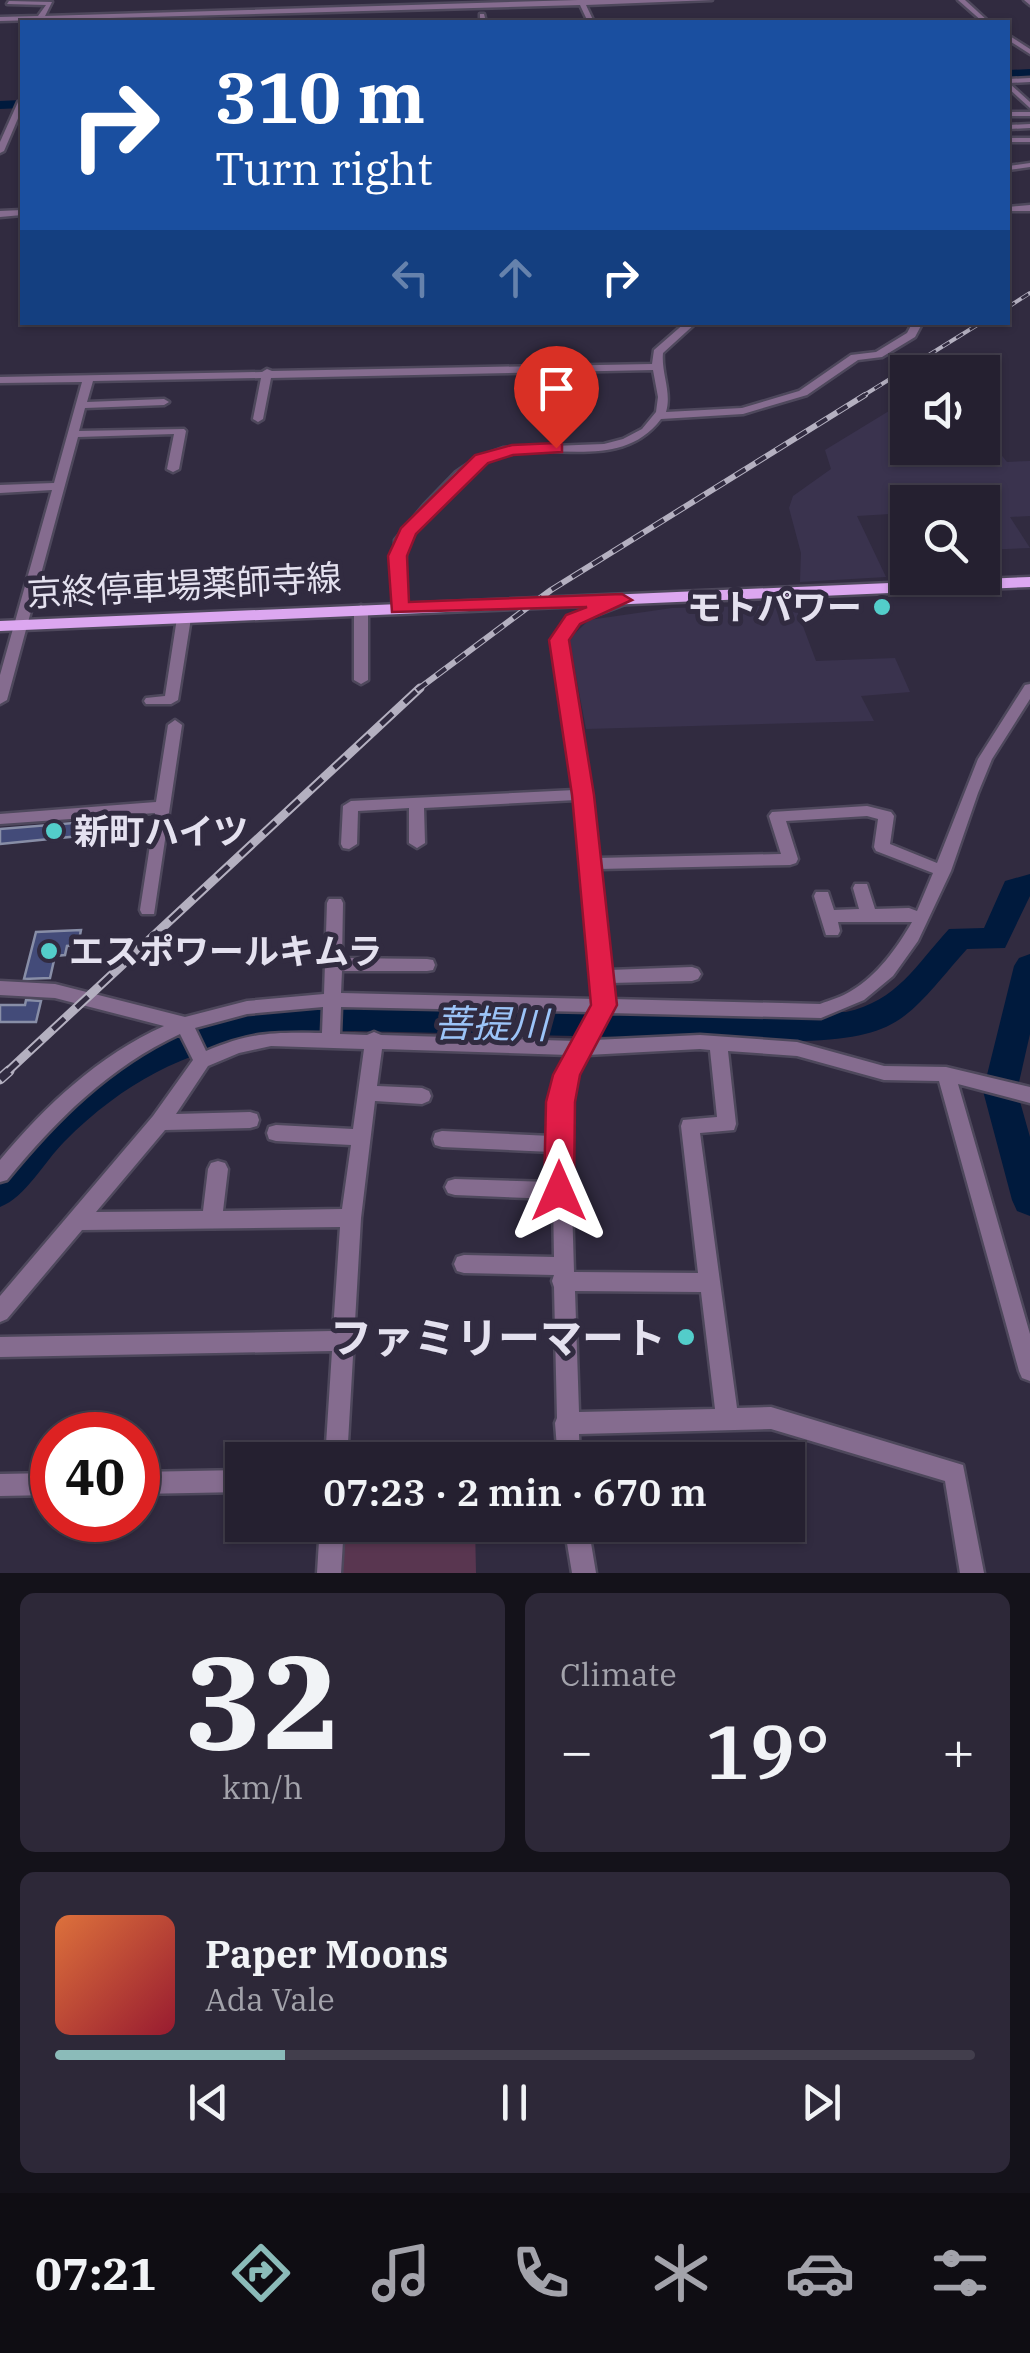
<!DOCTYPE html>
<html lang="en">
<head>
<meta charset="utf-8">
<style>
	:root { --surface:#252030; --page:#2d2838; --text:#f1f3f6; --muted:#a3a3ab; --line:#423e4c; --accent:#8bbbb9 }
	body { margin:0; font-family:"IBM Plex Serif","Noto Sans JP",serif; background:var(--page); color:var(--text); height:100vh; display:flex; flex-direction:column; font-size:38px; white-space:nowrap }
	* { box-sizing:border-box; margin:0 }
	p { font-size:32px; color:var(--muted) }
	.icon { flex:none; width:55px; height:55px; fill:none; stroke:currentColor; stroke-width:2; stroke-linecap:round; stroke-linejoin:round }
	.map { position:relative; height:1573px; overflow:hidden }
	.drawer { display:flex; flex-direction:column; gap:20px; padding:20px; background:#14121a; flex:1 }
	.drawer>* { flex:none }
	.banner { position:absolute; left:20px; top:20px; width:990px; height:305px; border-radius:0px; box-shadow:0 2px 8px #0004,0 0 0 2px var(--line); background:#1a4fa0; color:#fff; overflow:hidden }
	.fabs { position:absolute; left:890px; top:355px; display:grid; gap:20px }
	.fabs a { display:grid; place-items:center; width:110px; height:110px; border-radius:0px; background:var(--surface); box-shadow:0 2px 8px #0004,0 0 0 2px var(--line); font-size:50px }
	.speed { position:absolute; left:30px; top:1412px; display:flex; gap:20px; font-size:50px; font-weight:700; text-align:center }
	.speed>* { display:grid; place-content:center; width:130px; height:130px; border-radius:50%; background:var(--surface); box-shadow:0 2px 8px #0004,0 0 0 2px var(--line); line-height:1 }
	.speed .limit { border:15px solid #d22; background:#fff; color:#111 }
	.pin { position:absolute; display:grid; place-items:center; width:85px; height:85px; color:#fff; margin:-102px -42px; border-radius:50% 50% 50% 0; rotate:-45deg; box-shadow:0 0 10px #0007 }
	.pin .icon { rotate:45deg }
	.me { position:absolute; width:110px; margin:-55px; rotate:0deg; stroke-linejoin:round; filter:drop-shadow(0 0 8px #0008) }
	.turn { display:flex; align-items:center; gap:35px; height:210px; padding:0 30px; font-size:45px }
	.turn .icon { width:130px; height:130px; stroke-width:2.5 }
	.turn b { display:block; font-size:70px; line-height:85px }
	.lanes { display:flex; align-items:center; height:95px; padding:0 30px; background:#0003; justify-content:center; gap:50px; direction:ltr }
	.lanes .off { opacity:.35 }
	.big { font-size:75px; font-weight:600; line-height:1.1 }
	.drawer .widget { flex:1; display:flex; flex-direction:column; justify-content:center; gap:15px; min-width:0; padding:0 35px; border-radius:15px; background:var(--page) }
	.drawer .dial { align-items:center; gap:0 }
	.dial b { font-size:130px; line-height:1 }
	.song { display:flex; align-items:center; gap:30px }
	.cover { width:120px; height:120px; border-radius:15px; background:linear-gradient(135deg,hsl(20 70% 55%),hsl(350 70% 35%)) }
	.played { height:10px; border-radius:5px; background:linear-gradient(90deg,var(--accent) 25%,var(--line) 25%) }
	.keys { display:flex; justify-content:space-around; direction:ltr }
	.heat { display:flex; justify-content:space-between; align-items:center; font-size:55px; direction:ltr }
	.drawer .tiles { flex:1; display:grid; gap:20px; grid-template-columns:1fr 1fr }
	.widget:last-child { grid-column:span 2 }
	.trip { position:absolute; left:225px; top:1442px; width:580px; height:100px; border-radius:0px; background:var(--surface); box-shadow:0 2px 8px #0004,0 0 0 2px var(--line); font-weight:600; line-height:100px; text-align:center }
	.menu { display:flex; height:160px; justify-content:space-around; align-items:center; background:#0f0d13; color:var(--muted) }
	.menu .icon { width:70px; height:70px }
	.menu .on { color:var(--accent) }
	.menu b { font-size:45px; color:var(--text) }
	.map>svg:first-child { display:block }
	.built { fill:#3a334e }
	.green { fill:#593650 }
	.lines { fill:none; stroke-linecap:round; stroke-linejoin:round }
	.river { fill:#001a3d; fill-rule:evenodd }
	.building { fill:#434b79; stroke:#888ea7; stroke-width:2.5 }
	.minor-casing { stroke:#4e485c; stroke-width:5 }
	.major-casing { stroke:#4e485c; stroke-width:5 }
	.minor { fill:#856c8f; fill-rule:evenodd }
	.major { fill:#dca7f0; fill-rule:evenodd }
	.rail-far3-casing { stroke:#b4b0c0; stroke-width:4 }
	.rail-far2-casing { stroke:#b4b0c0; stroke-width:6 }
	.rail-far1-casing { stroke:#b4b0c0; stroke-width:9 }
	.rail-casing { stroke:#b4b0c0; stroke-width:11 }
	.rail-far3 { stroke:#312b40; stroke-width:2.5; stroke-dasharray:8; stroke-linecap:butt }
	.rail-far2 { stroke:#312b40; stroke-width:4; stroke-dasharray:12; stroke-linecap:butt }
	.rail-far1 { stroke:#312b40; stroke-width:5; stroke-dasharray:16; stroke-linecap:butt }
	.rail { stroke:#312b40; stroke-width:8; stroke-dasharray:21; stroke-linecap:butt }
	.route { fill:#e11d48; stroke:#92132f; stroke-width:2.5 }
	.poi-dot { fill:#53cdca; stroke:#312b40; stroke-width:4 }
	.labels { text-anchor:middle; dominant-baseline:central; stroke-width:10; stroke-linejoin:round; paint-order:stroke }
	.street-label { font-size:35px; fill:#e4e1ef; stroke:#312b40 }
	.poi-label { font-size:35px; font-weight:bold; fill:#e4e1ef; stroke:#312b40; text-anchor:start }
	.water-label { font-size:38px; font-style:italic; fill:#9cc4f8; stroke:#312b40 }
	.near-poi-label { font-size:42px; font-weight:bold; fill:#e4e1ef; stroke:#312b40; text-anchor:end }
</style>
</head>
<body>
<div class="map">
<svg width="1030" height="1573" viewBox="0 0 1030 1573">
	<rect width="100%" height="100%" fill="#312b40"/>
	<!-- built -->
	<g class="built">
		<path d="M907 400 908 448H962L966 453 999 452 1007 462 1030 461V516L1010 517 1030 548 983 550 982 502H908L907 513 857 516 886 577 800 582 801 553 789 508 793 496 831 469 825 450Z"/>
		<path d="M795 605 816 661 895 658 910 692 861 696 874 721 586 729 569 639 589 620 672 608Z"/>
	</g>
	<!-- green -->
	<path class="green" d="M344 1525H475L476 1573H341Z"/>
	<g class="lines">
		<!-- river -->
		<g class="river">
			<path d="M1030 69V77L1008 78V70Z"/>
			<path d="M22 100V108L0 109V101Z"/>
			<path d="M1030 874V896L1005 948 967 949C907 1017 902 1038 802 1041L355 1031C235 1033 151 1055 64 1142 44 1162 26 1197 0 1207V1165C99 1046 204 1008 355 1005L846 1012C897 1001 916 965 949 929L984 928 1005 881Z"/>
			<path d="M1030 954V1034L1017 1091 1030 1137V1216L1017 1211 1012 1200 983 1091 1014 966 1019 958Z"/>
		</g>
	</g>
	<!-- building -->
	<g class="building">
		<path d="M110 820 109 833 0 844V829Z"/>
		<path d="M81 930 78 945 67 946 65 955 55 956 50 978 24 979 36 932Z"/>
		<path d="M26 1000 41 1001 36 1022H0V1005H25Z"/>
	</g>
	<g class="lines">
		<!-- minor casing -->
		<g class="minor-casing">
			<g id="minor">
				<path d="M578 0H712L586 5 594 22H588L580 5 0 21V17L38 16 46 5 7 4 9 1 52 2 45 16Z"/>
				<path d="M958 0H965L989 22H983Z"/>
				<path d="M1024 0H1030V5Z"/>
				<path d="M480 14H484L486 22H480Z"/>
				<path d="M1008 35 1030 49V54L1008 40Z"/>
				<path d="M1030 78V82L1009 83 1030 102V108L1008 88V79Z"/>
				<path d="M22 100V109L4 151 0 153V142L18 102Z"/>
				<rect x="1008" y="112" width="22" height="4"/>
				<path d="M1030 124V128L1008 129V125Z"/>
				<path d="M1008 138H1030V142H1009Z"/>
				<path d="M1030 163V167L1008 170V166Z"/>
				<path d="M1030 205V211H1008V207Z"/>
				<path d="M22 210V215L0 217V211Z"/>
				<path d="M686 322H697L663 353C661 373 672 392 666 412L742 408 799 391 851 355 876 352 907 333 913 322H923L915 337 882 357 858 360 807 395 743 414 661 419C617 477 542 434 486 462 470 469 456 484 444 497 433 509 416 524 409 538 403 549 406 593 406 608L399 612 392 608 395 540 424 505 456 472 478 457 503 448 604 444 623 439 642 429 656 412 658 397 653 370 271 378 263 419 258 422 253 419 261 378 93 381 87 402 164 399 169 402 164 405 85 408 79 431 184 429 186 431 179 469 173 472 167 469 174 434 78 437 7 700 0 704V675L52 490 0 493V485L54 483 82 382 0 383V377L262 372 267 369 272 371 652 364 654 350Z"/>
				<path d="M623 596 628 597 629 600 628 603 578 622 566 640 591 795 597 858 781 854 769 816 772 812 867 806 891 812 894 816 890 844 937 863 978 759 1025 685 1030 684V699L992 759 978 793 951 871 918 941 893 976 864 1000 821 1018 609 1013 594 1040 700 1035 797 1042 884 1066 946 1067 1030 1087V1103L958 1084 1030 1334V1381L1022 1378 1019 1371 939 1081 884 1080 797 1056 728 1051 736 1124 734 1130 700 1133 737 1408 771 1407 963 1465 984 1573H960L945 1481 771 1429 579 1434 580 1460H558L555 1423 557 1418 554 1287 552 1281 554 1275 464 1273 457 1271 454 1264 457 1257 464 1255 554 1257 553 1199 455 1195 448 1193 445 1187 448 1181 455 1179 552 1182V1152L442 1147 435 1145 433 1139 435 1133 442 1131 551 1136C551 1103 553 1084 569 1055L382 1049 377 1086 422 1088 429 1091 431 1096 429 1101 422 1104 375 1101 361 1218 347 1460H325L332 1351 0 1357V1337L333 1331 340 1227 82 1230 7 1319 0 1322V1296L153 1116 193 1060 180 1034C109 1067 56 1120 7 1180L0 1182V1160C46 1105 98 1056 164 1026L55 998 0 995V981L55 984 185 1017 247 1001 324 994 327 903 329 899H341L343 903 342 958 427 959 433 960 435 965 433 970 427 971H342L341 993 595 999 576 800 424 808 425 843 417 848 409 843V808L358 811 357 844 349 849 343 848 341 844 343 806 351 801 575 790 552 640 568 616ZM867 816 878 819 874 847 876 851 933 873 917 911 909 908 875 909 867 884H855L853 888 859 909 834 910 828 892H816L814 896 826 935H838L840 931 838 922H912C897 948 877 976 851 991 842 997 830 1000 820 1004L612 999 610 983 692 981 698 979 701 974 698 969 692 967 609 970 598 869 790 865 796 863 798 859 786 821ZM323 1007 322 1033C274 1032 251 1032 206 1051L195 1028 247 1014ZM341 1007 591 1012 576 1041 381 1035 374 1032 367 1035 340 1034ZM271 1046 364 1049 353 1129 276 1125 269 1127 267 1133 269 1139 276 1141 351 1145 342 1209 223 1211 228 1169 225 1163 218 1161 211 1163 208 1169 203 1211 96 1212 165 1130 250 1128 257 1126 259 1120 257 1114 250 1112 176 1114 208 1066 239 1053ZM700 1049 710 1050 717 1117 683 1120 681 1126 698 1273 574 1272 569 1102 576 1075 587 1055ZM575 1291 701 1292 715 1409 579 1412Z"/>
				<path d="M361 605 368 609V680L361 684 354 680V609Z"/>
				<path d="M184 614 191 618 178 700 171 704H146L144 701 146 698 165 696 177 618Z"/>
				<path d="M175 720 182 725 154 914H142L140 910 155 813 0 824V814L156 802 168 725Z"/>
				<path d="M242 1470V1492L138 1494V1472Z"/>
				<path d="M52 1473V1495L0 1496V1474Z"/>
				<path d="M320 1525H344L341 1573H317Z"/>
				<path d="M564 1525H588L596 1573H572Z"/>
			</g>
		</g>
		<!-- major casing -->
		<g class="major-casing">
			<path id="major" d="M1030 577V587L0 631V621Z"/>
		</g>
		<!-- minor -->
		<use href="#minor" class="minor"/>
		<!-- major -->
		<use href="#major" class="major"/>
		<!-- rail-far3 casing -->
		<g class="rail-far3-casing">
			<g id="rail-far3">
				<path d="M1008 307 1030 293"/>
				<path d="M861 397 982 322"/>
			</g>
		</g>
		<!-- rail-far2 casing -->
		<g class="rail-far2-casing">
			<path id="rail-far2" d="M417 690 551 590 865 395"/>
		</g>
		<!-- rail-far1 casing -->
		<g class="rail-far1-casing">
			<path id="rail-far1" d="M6 1073 420 688"/>
		</g>
		<!-- rail casing -->
		<g class="rail-casing">
			<path id="rail" d="M0 1079 9 1071"/>
		</g>
		<!-- rail-far3 -->
		<use href="#rail-far3" class="rail-far3"/>
		<!-- rail-far2 -->
		<use href="#rail-far2" class="rail-far2"/>
		<!-- rail-far1 -->
		<use href="#rail-far1" class="rail-far1"/>
		<!-- rail -->
		<use href="#rail" class="rail"/>
	</g>
	<!-- route -->
	<path class="route" d="M556 443 562 444V452L513 455 488 463 416 534 407 556 409 602 622 594 632 600 580 624 569 640 594 795 617 1005 580 1075 575 1102 574 1191 570 1200 559 1204 549 1200 544 1191 546 1102 553 1075 591 1005 572 795 549 640 566 615 587 607 392 612 388 556 401 528 475 455 512 445Z"/>
	<!-- markers -->
	<g class="poi-dot">
		<circle cx="882" cy="607" r="10"/>
		<circle cx="54" cy="831" r="10"/>
		<circle cx="49" cy="951" r="10"/>
		<circle cx="686" cy="1337" r="10"/>
	</g>
	<g class="labels">
		<!-- street labels -->
		<g class="street-label">
			<text transform="translate(184 585) rotate(-3)">京終停車場薬師寺線</text>
		</g>
		<!-- poi labels -->
		<g class="poi-label">
			<text x="862" y="607" text-anchor="end">モトパワー</text>
			<text x="74" y="831">新町ハイツ</text>
			<text x="69" y="951">エスポワールキムラ</text>
		</g>
		<!-- water labels -->
		<g class="water-label">
			<text transform="translate(491 1023) rotate(1)">菩提川</text>
		</g>
		<!-- near-poi labels -->
		<g class="near-poi-label">
			<text x="666" y="1337">ファミリーマート</text>
		</g>
	</g>
</svg>
<div class="fabs">
<a><svg class="icon" aria-label="sound" viewBox="0 0 24 24"><path d="M4 9h4l5-4v14l-5-4H4zM17 9q2 3 0 6"/></svg></a>
<a><svg class="icon" aria-label="search" viewBox="0 0 24 24"><circle cx="10" cy="10" r="6"/><path d="M15 15l6 6"/></svg></a>
</div>
<div class="speed"><div class="limit">40</div></div>
<div class="pin" style="left:556px;top:448px;background:#d93025"><svg class="icon" aria-label="arrive" viewBox="0 0 24 24"><path d="M6 21V4h12l-3 4 3 4H6"/></svg></div>
<svg class="me" style="left:559px;top:1191px" viewBox="-20 -20 40 40"><path d="M0-17L14 15 0 8-14 15z" fill="#e11d48" stroke="#fff" stroke-width="4"/></svg>
<div class="trip">07:23 · 2 min · 670 m</div>
<div class="banner">
<div class="turn"><svg class="icon" aria-label="right" viewBox="0 0 24 24"><path d="M7 20v-9h11M14 6l5 5-5 5"/></svg><div><b>310 m</b>Turn right</div></div>
<div class="lanes"><svg class="icon off" aria-label="left" viewBox="0 0 24 24"><path d="M17 20v-9H6M10 6l-5 5 5 5"/></svg><svg class="icon off" aria-label="ahead" viewBox="0 0 24 24"><path d="M12 20V5M6 11l6-6 6 6"/></svg><svg class="icon" aria-label="right" viewBox="0 0 24 24"><path d="M7 20v-9h11M14 6l5 5-5 5"/></svg></div>
</div>
</div>
<section class="drawer">
<div class="tiles">
<div class="widget dial"><b>32</b><p>km/h</p></div>
<div class="widget"><p>Climate</p>
<div class="heat"><a>−</a><b class="big">19°</b><a>+</a></div>
</div>
<div class="widget">
<div class="song"><i class="cover"></i><div><b>Paper Moons</b><p>Ada Vale</p></div></div>
<div class="played"></div>
<div class="keys"><svg class="icon" aria-label="previous" viewBox="0 0 24 24"><path d="M18 5L8 12l10 7zM5 5v14"/></svg><svg class="icon" aria-label="pause" viewBox="0 0 24 24"><path d="M8 5v14M16 5v14"/></svg><svg class="icon" aria-label="next" viewBox="0 0 24 24"><path d="M6 5l10 7-10 7zM19 5v14"/></svg></div>
</div>
</div>
</section>
<nav class="menu">
<b>07:21</b>
<svg class="icon on" aria-label="directions" viewBox="0 0 24 24"><path d="M12 3l9 9-9 9-9-9zM9 14v-3h6M13 9l2 2-2 2"/></svg>
<svg class="icon" aria-label="music" viewBox="0 0 24 24"><path d="M9 18V5l10-2v13"/><circle cx="6" cy="18" r="3"/><circle cx="16" cy="16" r="3"/></svg>
<svg class="icon" aria-label="phone" viewBox="0 0 24 24"><path d="M5 4h4l2 5-3 2q2 4 5 5l2-3 5 2v4C11 20 4 13 5 4z"/></svg>
<svg class="icon" aria-label="climate" viewBox="0 0 24 24"><path d="M12 3v18M4 7l16 10M4 17L20 7"/></svg>
<svg class="icon" aria-label="car" viewBox="0 0 24 24"><path d="M5 17H2v-5l4-1 3-4h7l3 4 3 1v5h-3M9 17h6M6 11h13"/><circle cx="7" cy="17" r="2"/><circle cx="17" cy="17" r="2"/></svg>
<svg class="icon" aria-label="filters" viewBox="0 0 24 24"><path d="M4 7h16M4 17h16"/><circle cx="9" cy="7" r="2"/><circle cx="15" cy="17" r="2"/></svg>
</nav>
</body>
</html>
